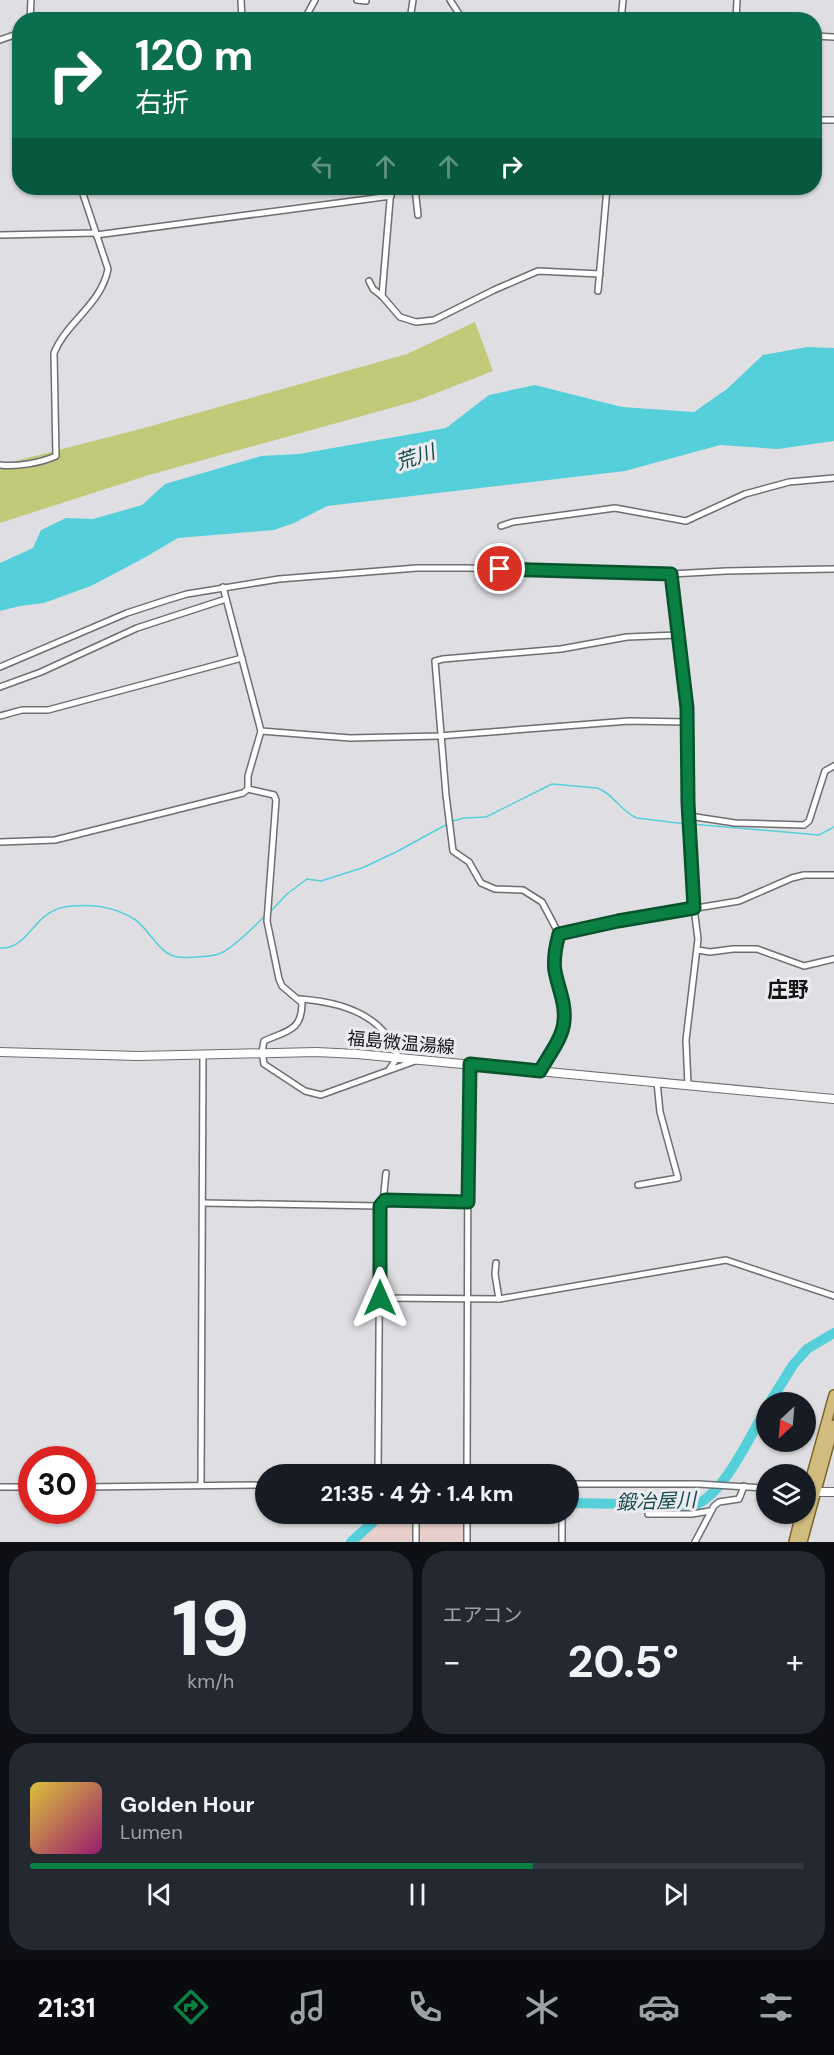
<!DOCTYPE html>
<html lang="ja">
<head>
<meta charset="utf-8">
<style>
	:root { --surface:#171b24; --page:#242831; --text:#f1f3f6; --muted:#9ea1a6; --line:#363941; --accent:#0b8043 }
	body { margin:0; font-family:"DM Sans","Noto Sans JP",sans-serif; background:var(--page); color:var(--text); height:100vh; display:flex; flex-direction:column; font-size:22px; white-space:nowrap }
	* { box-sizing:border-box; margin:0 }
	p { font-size:20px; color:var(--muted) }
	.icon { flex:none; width:33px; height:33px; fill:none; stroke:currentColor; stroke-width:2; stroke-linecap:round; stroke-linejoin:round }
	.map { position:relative; height:1542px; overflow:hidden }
	.side { display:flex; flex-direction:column; gap:9px; padding:9px; background:#0d0f14; flex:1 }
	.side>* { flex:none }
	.top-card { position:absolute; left:12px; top:12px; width:810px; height:183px; border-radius:24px; box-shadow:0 2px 4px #0004; background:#0b6e4f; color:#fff; overflow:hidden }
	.needle { width:39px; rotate:206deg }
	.controls { position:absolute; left:756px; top:1392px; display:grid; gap:12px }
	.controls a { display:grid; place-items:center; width:60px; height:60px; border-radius:50%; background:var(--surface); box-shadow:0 2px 4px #0004; font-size:30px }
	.speed { position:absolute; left:18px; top:1446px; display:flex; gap:12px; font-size:30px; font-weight:700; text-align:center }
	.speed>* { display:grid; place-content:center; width:78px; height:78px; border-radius:50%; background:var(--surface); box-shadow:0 2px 4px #0004; line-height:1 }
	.speed .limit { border:9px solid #d22; background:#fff; color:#111 }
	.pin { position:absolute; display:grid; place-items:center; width:51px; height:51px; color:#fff; margin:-26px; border:3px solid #fff; border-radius:50%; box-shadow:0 2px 6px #0007 }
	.me { position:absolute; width:66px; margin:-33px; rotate:0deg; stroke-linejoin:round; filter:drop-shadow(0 0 4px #0008) }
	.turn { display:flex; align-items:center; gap:21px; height:126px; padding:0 24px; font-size:27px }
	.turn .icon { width:78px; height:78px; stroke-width:2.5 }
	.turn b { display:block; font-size:42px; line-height:51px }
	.lanes { display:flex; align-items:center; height:57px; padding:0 24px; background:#0003; justify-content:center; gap:30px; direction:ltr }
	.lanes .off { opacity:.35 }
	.big { font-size:45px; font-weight:700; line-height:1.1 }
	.side .widget { flex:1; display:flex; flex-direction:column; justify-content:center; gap:9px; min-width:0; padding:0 21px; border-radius:24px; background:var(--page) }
	.side .dial { align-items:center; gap:0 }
	.dial b { font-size:78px; line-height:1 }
	.song { display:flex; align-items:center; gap:18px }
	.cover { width:72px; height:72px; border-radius:9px; background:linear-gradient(135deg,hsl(50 70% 55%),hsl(320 70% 35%)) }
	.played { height:6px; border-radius:3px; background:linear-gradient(90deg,var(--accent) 65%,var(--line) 65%) }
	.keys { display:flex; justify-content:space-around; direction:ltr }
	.heat { display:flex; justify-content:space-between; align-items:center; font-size:33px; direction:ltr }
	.side .tiles { flex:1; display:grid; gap:9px; grid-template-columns:1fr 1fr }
	.widget:last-child { grid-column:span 2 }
	.trip { position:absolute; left:255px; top:1464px; width:324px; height:60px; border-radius:30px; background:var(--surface); box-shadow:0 2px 4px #0004; font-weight:700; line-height:60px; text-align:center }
	.menu { display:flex; height:96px; justify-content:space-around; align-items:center; background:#090b0e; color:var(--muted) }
	.menu .icon { width:42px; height:42px }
	.menu .selected { color:var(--accent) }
	.menu b { font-size:27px; color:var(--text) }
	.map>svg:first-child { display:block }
	.education { fill:#e9cfc9 }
	.green { fill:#c2ca7a }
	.water { fill:#55cfd9 }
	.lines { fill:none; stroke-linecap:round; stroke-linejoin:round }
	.stream { stroke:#55cfd9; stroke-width:1.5 }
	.river { stroke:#55cfd9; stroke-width:10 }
	.minor-casing { stroke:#6d6e71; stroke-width:8 }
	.secondary-casing { stroke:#6d6e71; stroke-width:10 }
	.primary-casing { stroke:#7b6524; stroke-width:12 }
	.minor { stroke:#fff; stroke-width:5 }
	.secondary { stroke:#fff; stroke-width:8 }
	.primary { stroke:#d1bc80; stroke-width:9 }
	.route-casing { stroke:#07532c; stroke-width:15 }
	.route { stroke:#0b8043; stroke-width:10 }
	.labels { text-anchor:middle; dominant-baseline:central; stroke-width:6; stroke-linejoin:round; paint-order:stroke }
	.street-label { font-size:18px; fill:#141415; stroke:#ececf0 }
	.water-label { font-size:20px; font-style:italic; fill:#144a4e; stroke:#ececf0 }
	.quarter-label { font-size:21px; font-weight:bold; fill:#141415; stroke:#ececf0 }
</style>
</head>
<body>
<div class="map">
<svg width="834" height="1542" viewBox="0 0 834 1542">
	<rect width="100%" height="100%" fill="#dfdfe3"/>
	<!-- education -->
	<path class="education" d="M372 1518 464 1522 463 1542H354Z"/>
	<!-- green -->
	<path class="green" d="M475 322 493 371 416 401 149 475 0 523V465L144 428 407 354Z"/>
	<!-- water -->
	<path class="water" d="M807 347 834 348V441L778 449 720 445 625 471 327 506 294 523 274 530 178 538 144 558 91 586 44 603 20 606 0 611V563L33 548 41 530 66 518 93 519 142 505 165 484 261 456 299 454 446 428 489 395 535 385 622 407 694 412 727 389 763 355Z"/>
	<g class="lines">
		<!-- stream -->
		<g class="stream">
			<path d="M691 824 819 835 834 827"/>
			<path d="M269 913 287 894 307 879 321 881 362 868 396 852 453 821 464 818 486 817 552 784 597 788C613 793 621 812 637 818L686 824"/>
			<path d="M0 948C31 950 32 908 72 906 93 904 115 907 134 919 149 928 159 955 178 957 184 958 191 957 196 957 206 956 215 957 223 952 239 943 252 928 265 916"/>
		</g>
		<!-- river -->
		<g class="river">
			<path d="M770 1402 793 1365 807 1349 834 1333"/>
			<path d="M568 1503 695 1505C724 1494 750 1436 766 1409"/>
			<path d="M351 1542 382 1514"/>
		</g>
		<!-- minor casing -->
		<g class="minor-casing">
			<g id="minor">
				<path d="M241 0 242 20"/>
				<path d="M357 0 366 1"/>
				<path d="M450 0 463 20"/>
				<path d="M30 20 31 0"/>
				<path d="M304 20 315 0"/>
				<path d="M410 20 413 0"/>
				<path d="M621 20 623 0"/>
				<path d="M736 20 737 0"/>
				<path d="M814 36 834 37"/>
				<path d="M0 40 20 33"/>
				<path d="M814 120H834"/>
				<path d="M415 188 418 215"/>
				<path d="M0 235 96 233"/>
				<path d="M96 235 391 196"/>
				<path d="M369 281 373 289 382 296 400 317 416 322 434 320 494 290 538 271 600 274"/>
				<path d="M598 291 607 188"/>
				<path d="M382 296 391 188"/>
				<path d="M0 465C17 467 40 463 56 456L54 353C67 321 101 305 108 269L81 188"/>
				<path d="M501 526 513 522 615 508 686 521 745 494 789 482 834 478"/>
				<path d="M671 574 687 708 688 803 694 908 698 939 686 1040 688 1085"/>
				<path d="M223 587 261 731 248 776V789L274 795 276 800 267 921 279 979 282 986 302 1003C302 1032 285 1031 264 1041L262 1052 264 1064 305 1091 321 1095 415 1061"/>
				<path d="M0 667 127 613 167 600 187 594 279 579 417 568H466L671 574 726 571 834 569"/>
				<path d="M0 687 41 672 137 628 226 599"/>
				<path d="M0 716 22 710H48L242 658"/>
				<path d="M261 731 350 738 439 736 629 721 687 722"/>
				<path d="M689 816 735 823 804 825 809 821 825 771 834 766"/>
				<path d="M0 842 55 840 243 793 248 789"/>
				<path d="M559 934 618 921 739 901 792 878 804 875H834"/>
				<path d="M698 950 710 952 733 949H757L804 966 834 959"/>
				<path d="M300 999C341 1002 384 1014 398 1057L390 1068"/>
				<path d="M541 1071 560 1034 564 1020 562 992 555 971V957L559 934 542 902 523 890 495 889 481 883 469 862 453 851 446 795 435 661 443 659 561 649 627 637 678 635"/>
				<path d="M638 1185 678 1178 660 1112 657 1082"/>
				<path d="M385 1200 468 1201"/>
				<path d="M383 1202 386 1173"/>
				<path d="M203 1203 380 1206 378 1474"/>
				<path d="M496 1263 495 1274 499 1299"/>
				<path d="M380 1298 499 1299 726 1260 834 1296"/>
				<path d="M467 1474 468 1119 470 1064"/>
				<path d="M568 1484H698L766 1488"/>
				<path d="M201 1485 203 1055"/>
				<path d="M0 1487H32"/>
				<path d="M82 1487 266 1485"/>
				<path d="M648 1514H692L710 1511"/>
				<path d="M416 1542V1514"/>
				<path d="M467 1542V1514"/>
				<path d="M562 1542V1514"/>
				<path d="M695 1542 714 1506 719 1502 739 1499 744 1486"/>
			</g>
		</g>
		<!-- secondary casing -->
		<g class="secondary-casing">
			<g id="secondary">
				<path d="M0 1052 138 1056 316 1052 357 1054 834 1099"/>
				<path d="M812 1492H834"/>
			</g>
		</g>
		<!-- primary casing -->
		<g class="primary-casing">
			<g id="primary">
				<path d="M806 1496 834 1395"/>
				<path d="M794 1542 801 1514"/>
				<path d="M802 1542 834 1425"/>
			</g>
		</g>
		<!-- minor -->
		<use href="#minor" class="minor"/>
		<!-- secondary -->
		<use href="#secondary" class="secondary"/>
		<!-- primary -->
		<use href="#primary" class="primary"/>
	</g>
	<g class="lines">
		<!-- route casing -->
		<g class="route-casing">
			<path id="route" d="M380 1298V1206L385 1200 468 1202 470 1064 540 1071C548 1056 563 1038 564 1021 566 1003 558 988 555 971 553 958 556 945 559 934L618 921 694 908 688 803 687 708 671 574 500 569"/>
		</g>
		<!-- route -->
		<use href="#route" class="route"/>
	</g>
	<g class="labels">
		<!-- street labels -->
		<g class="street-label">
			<text transform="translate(401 1043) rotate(5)">福島微温湯線</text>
		</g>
		<!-- water labels -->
		<g class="water-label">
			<text transform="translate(415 457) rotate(-18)">荒川</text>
			<text transform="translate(656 1501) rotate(-2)">鍛冶屋川</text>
		</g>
		<!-- quarter labels -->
		<g class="quarter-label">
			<text x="788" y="990">庄野</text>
		</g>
	</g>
</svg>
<div class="controls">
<a><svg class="needle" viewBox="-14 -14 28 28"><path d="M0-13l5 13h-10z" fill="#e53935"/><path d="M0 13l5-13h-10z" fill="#9ea1a6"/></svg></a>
<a><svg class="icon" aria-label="layers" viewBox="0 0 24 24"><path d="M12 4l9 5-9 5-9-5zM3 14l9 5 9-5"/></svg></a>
</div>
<div class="speed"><div class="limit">30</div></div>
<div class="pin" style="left:500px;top:569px;background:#d93025"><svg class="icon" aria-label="arrive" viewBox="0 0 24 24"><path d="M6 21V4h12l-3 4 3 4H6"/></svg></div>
<svg class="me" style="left:380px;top:1298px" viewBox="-20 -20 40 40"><path d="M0-17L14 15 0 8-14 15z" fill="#0b8043" stroke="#fff" stroke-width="4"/></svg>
<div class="trip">21:35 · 4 分 · 1.4 km</div>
<div class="top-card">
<div class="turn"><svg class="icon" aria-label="right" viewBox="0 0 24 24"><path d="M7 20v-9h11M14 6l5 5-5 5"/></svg><div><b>120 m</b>右折</div></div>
<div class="lanes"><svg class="icon off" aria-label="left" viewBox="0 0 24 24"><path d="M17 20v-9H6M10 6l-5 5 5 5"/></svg><svg class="icon off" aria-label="ahead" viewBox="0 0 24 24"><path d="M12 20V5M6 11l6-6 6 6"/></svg><svg class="icon off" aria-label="ahead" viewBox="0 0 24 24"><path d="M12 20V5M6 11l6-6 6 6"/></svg><svg class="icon" aria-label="right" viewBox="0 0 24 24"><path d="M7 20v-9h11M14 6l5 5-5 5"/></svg></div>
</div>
</div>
<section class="side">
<div class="tiles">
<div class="widget dial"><b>19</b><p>km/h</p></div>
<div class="widget"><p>エアコン</p>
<div class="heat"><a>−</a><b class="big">20.5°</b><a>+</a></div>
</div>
<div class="widget">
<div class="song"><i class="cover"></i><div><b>Golden Hour</b><p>Lumen</p></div></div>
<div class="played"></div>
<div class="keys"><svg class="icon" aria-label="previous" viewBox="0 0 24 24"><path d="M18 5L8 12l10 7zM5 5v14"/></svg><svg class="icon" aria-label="pause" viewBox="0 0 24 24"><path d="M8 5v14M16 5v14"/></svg><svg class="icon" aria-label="next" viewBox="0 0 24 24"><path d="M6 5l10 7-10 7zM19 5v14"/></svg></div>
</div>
</div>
</section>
<nav class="menu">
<b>21:31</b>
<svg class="icon selected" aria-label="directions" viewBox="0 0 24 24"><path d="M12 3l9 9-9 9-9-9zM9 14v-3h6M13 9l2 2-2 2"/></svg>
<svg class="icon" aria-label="music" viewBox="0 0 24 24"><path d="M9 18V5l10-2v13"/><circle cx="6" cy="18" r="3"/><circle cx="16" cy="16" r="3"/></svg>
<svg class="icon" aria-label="phone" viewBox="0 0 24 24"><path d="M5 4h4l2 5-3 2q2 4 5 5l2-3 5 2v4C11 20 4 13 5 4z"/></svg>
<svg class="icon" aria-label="climate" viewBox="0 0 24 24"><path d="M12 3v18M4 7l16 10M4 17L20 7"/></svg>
<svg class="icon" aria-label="car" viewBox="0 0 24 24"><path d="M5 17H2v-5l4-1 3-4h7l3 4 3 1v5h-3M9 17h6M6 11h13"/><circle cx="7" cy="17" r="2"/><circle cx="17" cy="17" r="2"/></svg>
<svg class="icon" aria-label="filters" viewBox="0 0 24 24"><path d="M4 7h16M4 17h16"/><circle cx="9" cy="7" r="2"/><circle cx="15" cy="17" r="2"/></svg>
</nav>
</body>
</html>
